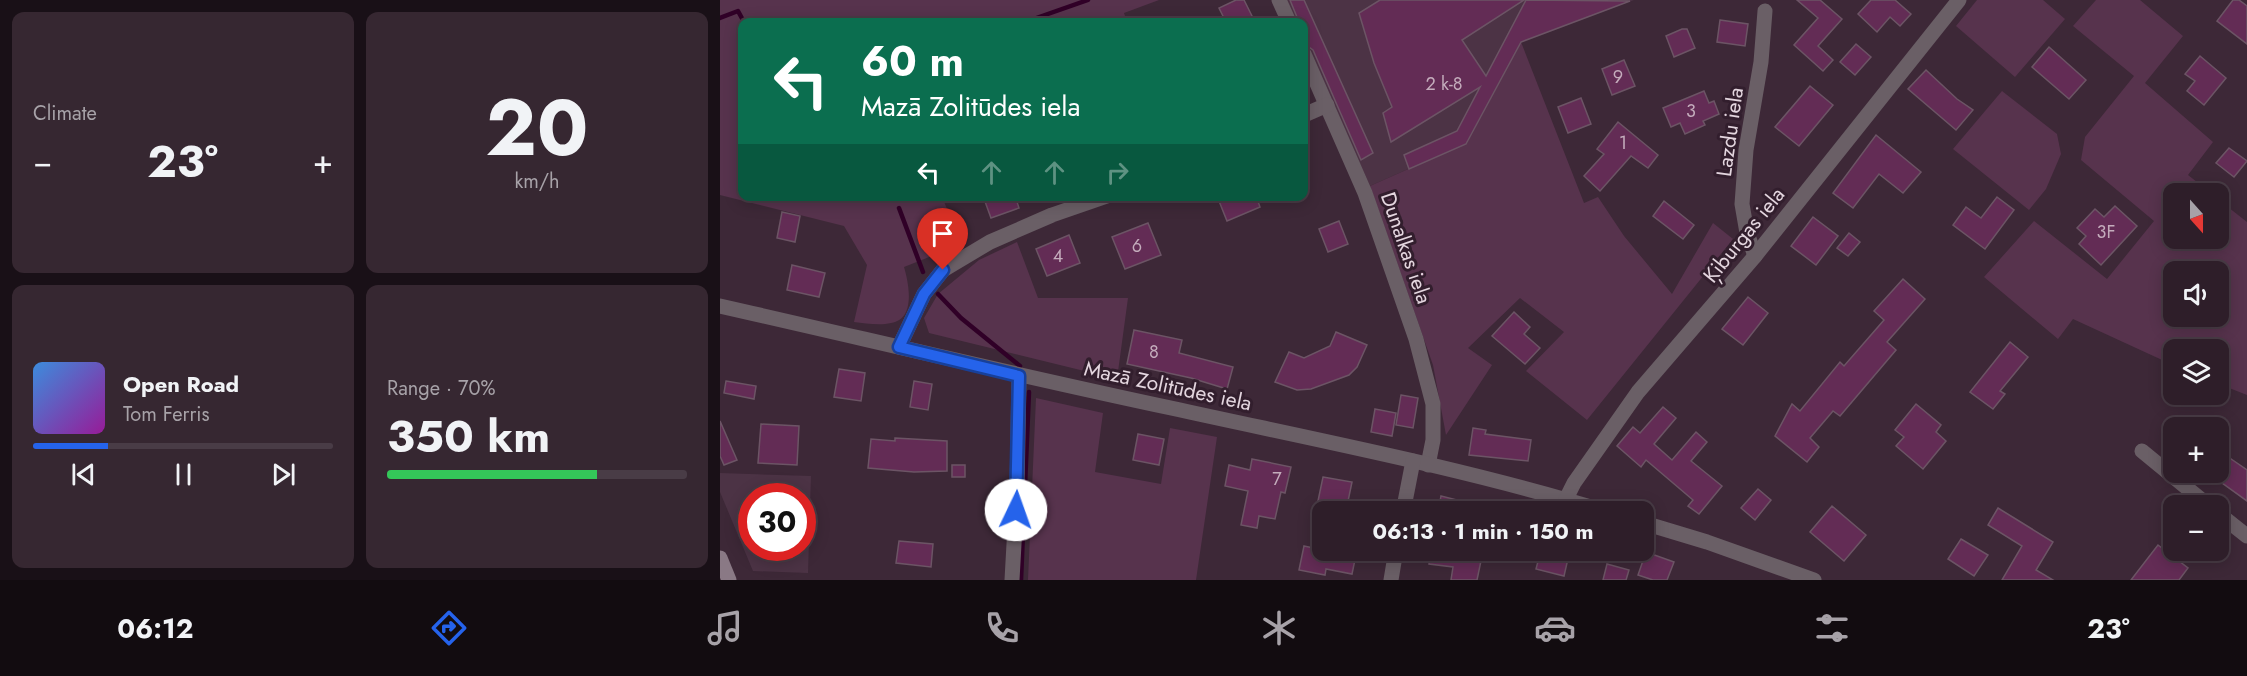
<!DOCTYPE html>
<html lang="en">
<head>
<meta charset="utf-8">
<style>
	:root { --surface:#2e1e29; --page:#362731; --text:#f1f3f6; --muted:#a7a2a8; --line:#493c46; --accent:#2563eb }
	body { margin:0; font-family:Jost,sans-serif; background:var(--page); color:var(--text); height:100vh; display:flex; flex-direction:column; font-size:22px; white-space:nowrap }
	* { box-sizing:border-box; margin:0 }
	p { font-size:20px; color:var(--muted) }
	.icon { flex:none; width:33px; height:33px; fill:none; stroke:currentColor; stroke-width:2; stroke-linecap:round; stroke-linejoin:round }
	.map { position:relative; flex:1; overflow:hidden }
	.details { display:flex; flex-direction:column; gap:12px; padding:12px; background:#191017; width:720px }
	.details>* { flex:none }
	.banner { position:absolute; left:18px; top:18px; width:570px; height:183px; border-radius:12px; box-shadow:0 3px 15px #0003,0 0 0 2px var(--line); background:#0b6e4f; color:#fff; overflow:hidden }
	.needle { width:39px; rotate:159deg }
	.buttons { position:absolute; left:1443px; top:183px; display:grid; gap:12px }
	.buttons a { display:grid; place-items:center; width:66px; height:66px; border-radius:12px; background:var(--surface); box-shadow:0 3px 15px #0003,0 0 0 2px var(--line); font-size:30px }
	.speed { position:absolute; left:18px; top:483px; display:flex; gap:12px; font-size:30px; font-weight:700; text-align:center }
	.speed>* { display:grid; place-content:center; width:78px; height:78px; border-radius:50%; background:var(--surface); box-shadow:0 3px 15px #0003,0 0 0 2px var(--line); line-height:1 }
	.speed .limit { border:9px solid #d22; background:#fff; color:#111 }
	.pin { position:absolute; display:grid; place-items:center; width:51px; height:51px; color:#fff; margin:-62px -26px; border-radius:50% 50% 50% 0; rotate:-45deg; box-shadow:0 0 6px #0007 }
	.pin .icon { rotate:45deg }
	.me { position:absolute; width:66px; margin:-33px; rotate:3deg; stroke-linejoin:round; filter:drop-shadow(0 0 4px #0008) }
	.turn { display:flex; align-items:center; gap:21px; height:126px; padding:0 24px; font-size:27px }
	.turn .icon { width:78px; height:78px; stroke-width:2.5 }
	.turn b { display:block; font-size:42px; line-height:51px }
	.lanes { display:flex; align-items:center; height:57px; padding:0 24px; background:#0003; justify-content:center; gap:30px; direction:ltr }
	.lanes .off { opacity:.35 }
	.big { font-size:45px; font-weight:700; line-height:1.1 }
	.details .card { flex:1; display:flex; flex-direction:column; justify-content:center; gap:9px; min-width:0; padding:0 21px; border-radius:12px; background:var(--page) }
	.details .dial { align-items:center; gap:0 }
	.dial b { font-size:78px; line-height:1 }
	.song { display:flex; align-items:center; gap:18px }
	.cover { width:72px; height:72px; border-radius:9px; background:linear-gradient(135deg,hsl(210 70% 55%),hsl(300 70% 35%)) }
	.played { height:6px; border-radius:3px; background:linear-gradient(90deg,var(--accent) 25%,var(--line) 25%) }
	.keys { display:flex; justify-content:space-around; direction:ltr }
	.heat { display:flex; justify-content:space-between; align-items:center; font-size:33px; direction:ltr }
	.charge { height:9px; border-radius:4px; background:linear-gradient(90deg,#34c759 70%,var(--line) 0) }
	.details .tiles { flex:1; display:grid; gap:12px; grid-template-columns:repeat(2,1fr) }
	.trip { position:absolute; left:592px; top:501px; width:342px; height:60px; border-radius:12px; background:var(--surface); box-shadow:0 3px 15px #0003,0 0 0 2px var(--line); font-weight:700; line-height:60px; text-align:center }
	.menu { display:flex; height:96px; justify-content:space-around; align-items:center; background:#120c10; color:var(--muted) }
	.menu .icon { width:42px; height:42px }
	.menu .on { color:var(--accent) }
	.menu b { font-size:27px; color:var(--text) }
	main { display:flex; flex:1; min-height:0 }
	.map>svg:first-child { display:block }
	.built { fill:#4c3345; fill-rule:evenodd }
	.green { fill:#57334d; fill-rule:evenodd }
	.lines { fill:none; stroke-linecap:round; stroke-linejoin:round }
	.stream { stroke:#300027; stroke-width:4.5 }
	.building { fill:#632c55; stroke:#6c5465; stroke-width:1.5 }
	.street { stroke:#6a5f66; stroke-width:15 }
	.secondary { stroke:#8a7985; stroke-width:15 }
	.route-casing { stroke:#184099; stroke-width:15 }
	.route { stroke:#2563eb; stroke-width:10 }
	.labels { text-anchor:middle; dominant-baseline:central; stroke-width:6; stroke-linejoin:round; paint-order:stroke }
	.number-label { font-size:18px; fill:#c4acbc }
	.street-label { font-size:21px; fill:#e4d6df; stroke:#321e2d }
</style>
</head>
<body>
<main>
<section class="details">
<div class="tiles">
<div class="card"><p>Climate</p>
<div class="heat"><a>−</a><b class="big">23°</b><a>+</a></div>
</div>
<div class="card dial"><b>20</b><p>km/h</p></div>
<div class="card">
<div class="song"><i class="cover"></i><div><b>Open Road</b><p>Tom Ferris</p></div></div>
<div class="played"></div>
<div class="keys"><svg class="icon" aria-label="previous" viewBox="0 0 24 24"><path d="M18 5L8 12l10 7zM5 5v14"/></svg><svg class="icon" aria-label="pause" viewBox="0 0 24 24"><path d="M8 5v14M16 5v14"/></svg><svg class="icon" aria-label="next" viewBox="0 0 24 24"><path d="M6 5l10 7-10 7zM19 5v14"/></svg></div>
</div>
<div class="card"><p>Range · 70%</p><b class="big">350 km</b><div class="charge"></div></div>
</div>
</section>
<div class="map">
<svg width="1527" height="580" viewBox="0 0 1527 580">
	<rect width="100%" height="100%" fill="#3d2837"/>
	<!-- built -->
	<g class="built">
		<path d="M566 0H914L801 42 747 143 650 186 584 39V22H576Z"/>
		<path d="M0 473 91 476 88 573 33 571 0 492ZM32 496H82V548H32Z"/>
	</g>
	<!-- green -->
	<g class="green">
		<path d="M0 0H439L404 13 407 22H22V196L222 197 242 244 184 267C189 284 196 319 171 323 159 326 145 323 134 322L147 265 124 226 0 195Z"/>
		<path d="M1257 0H1323L1345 19 1295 77 1236 26Z"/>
		<path d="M1376 0H1420L1463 36 1425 83 1493 142 1468 175 1491 193 1454 194V238H1498L1499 200 1527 222V395L1499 384 1498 350H1454L1453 365 1353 319 1338 339 1264 277 1314 221 1387 279 1434 221 1361 160 1365 137 1414 76 1353 26ZM1454 272H1498V316H1454Z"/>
		<path d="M801 42 864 203 878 197 904 236 952 294 993 223 1013 239 867 420 806 371 844 332 800 298 748 348 772 365 726 435 713 365 650 186 747 143Z"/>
		<path d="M1282 91 1337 134 1341 154 1326 189 1309 210 1233 149Z"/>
		<path d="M297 242 318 298H408L397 379 209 333 204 318 218 294 259 260Z"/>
		<path d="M316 398 383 413 375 472 441 484 450 428 497 437 476 580H308Z"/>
	</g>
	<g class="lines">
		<!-- stream -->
		<g class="stream">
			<path d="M0 18 18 11 24 22"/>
			<path d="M305 22 368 0"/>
			<path d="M179 208 203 272"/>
			<path d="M218 294 241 318 300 366"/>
			<path d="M301 580 309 392"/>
		</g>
	</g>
	<!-- building -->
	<g class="building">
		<path d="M516 0H524L535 22H506L499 8Z"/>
		<path d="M570 0H584L653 153 641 160 593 50 586 45 584 39V22H579Z"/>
		<path d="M660 0H804L742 40 766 76 806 0 910 1 801 42 746 144 689 169 684 155 737 131 760 87 671 142 663 113 672 107 654 63 639 13Z"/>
		<path d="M1077 0H1100L1122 19 1098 46 1113 60 1103 71 1074 45 1098 18Z"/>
		<path d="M1151 0H1175L1191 14 1180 26 1170 17 1157 32 1138 14Z"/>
		<path d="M1513 0H1519L1527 6V44L1497 21Z"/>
		<path d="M1000 20 1028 24 1025 46 997 42Z"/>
		<path d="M962 29H967L975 48 954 57 946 36Z"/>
		<path d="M1136 44 1151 57 1135 75 1120 62Z"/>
		<path d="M1329 47 1366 80 1349 99 1312 67Z"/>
		<path d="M1480 56 1506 78 1484 105 1467 91 1475 81 1465 74Z"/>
		<path d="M904 60 915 86 892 95 882 69Z"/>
		<path d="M1206 70 1237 99 1253 110 1236 130 1188 89Z"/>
		<path d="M1090 86 1113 105 1079 146 1055 127Z"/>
		<path d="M984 91 989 103 994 101 999 114 983 121 985 125 965 134 960 123 951 127 943 108Z"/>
		<path d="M861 98 871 124 848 133 838 107Z"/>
		<path d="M898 122 938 155 928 168 911 156 880 191 864 176 884 154 877 149Z"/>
		<path d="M1156 135 1201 172 1183 193 1159 174 1133 208 1113 193Z"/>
		<path d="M1509 148 1527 161 1514 177 1496 163Z"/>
		<path d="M263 196H295L299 208 271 218Z"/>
		<path d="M497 196H536L540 207 507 221Z"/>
		<path d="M1277 197 1294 210 1265 249 1233 225 1246 207 1261 218Z"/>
		<path d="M944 201 974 225 963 239 933 216Z"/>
		<path d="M1395 206 1417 226 1381 265 1359 244 1366 236 1357 228 1375 209 1384 217Z"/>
		<path d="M62 212 80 216 75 242 57 238Z"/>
		<path d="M1093 217 1118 236 1096 265 1071 246Z"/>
		<path d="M619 221 628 244 608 252 599 229Z"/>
		<path d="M428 223 441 255 405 269 392 237Z"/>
		<path d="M1129 233 1140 242 1128 256 1117 248Z"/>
		<path d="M349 235 360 263 327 276 316 249Z"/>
		<path d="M72 265 105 273 99 297 67 290Z"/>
		<path d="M1183 279 1205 299 1167 342 1176 350 1120 416 1113 411 1090 438 1099 447 1087 462 1055 436 1072 404 1080 411 1120 362 1124 366 1164 320 1154 311Z"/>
		<path d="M1028 297 1048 313 1023 345 1002 329Z"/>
		<path d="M794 312 810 327 804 334 820 348 805 364 772 336Z"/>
		<path d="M414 330 462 340 459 353 513 367 507 389 471 378 407 364Z"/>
		<path d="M616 332 647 345 637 367 629 375 591 389 577 390 555 382 569 352 584 358 610 346Z"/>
		<path d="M1290 342 1308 357 1280 391 1285 394 1273 409 1250 392Z"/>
		<path d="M119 369 145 373 141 401 114 397Z"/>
		<path d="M6 381 36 386 34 399 4 393Z"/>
		<path d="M194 381 212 384 208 410 190 407Z"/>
		<path d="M681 395 698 398 693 428 676 425Z"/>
		<path d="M1196 404 1221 425 1216 432 1226 441 1203 469 1176 446 1184 437 1175 430Z"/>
		<path d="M943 407 956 418 934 444 952 460 976 432 987 442 971 461 1002 486 979 514 968 506 973 500 926 460 921 467 897 446 913 427 920 433Z"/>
		<path d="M655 409 676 413 672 436 651 432Z"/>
		<path d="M0 421 17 460 4 465 0 456Z"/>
		<path d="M41 424 79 426 77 465 38 463Z"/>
		<path d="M753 428 766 430 765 434 811 440 808 461 749 455Z"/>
		<path d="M418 434 444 439 439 465 413 460Z"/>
		<path d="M175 438 227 441V471L194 472 148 468 151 439 175 441Z"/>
		<path d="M1498 450 1527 470V501L1498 480Z"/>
		<path d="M532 459 571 467 565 493 561 492 555 519 539 516 537 528 521 525 528 491 505 486 509 465 530 470Z"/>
		<rect x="232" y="465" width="13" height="12"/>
		<path d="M603 477 632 482 627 506 598 501Z"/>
		<path d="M1038 489 1051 500 1035 520 1021 508Z"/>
		<path d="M721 496 741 501 739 512H718Z"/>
		<path d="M1112 506 1146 535 1124 561 1090 532Z"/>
		<path d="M1278 508 1333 542 1316 570 1333 580H1282L1302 546 1268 525Z"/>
		<path d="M1241 539 1268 555 1254 576 1228 559Z"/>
		<path d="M179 541 213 544 211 567 176 563Z"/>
		<path d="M1438 545 1468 568 1459 580H1411Z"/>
		<path d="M584 546 603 550H637L632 574 606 569 605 575 579 570Z"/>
		<path d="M711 550H733L762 556 757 580H731L733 567 709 564Z"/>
		<path d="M821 550H850L844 576 816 569Z"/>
		<path d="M926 552 954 562 947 580H933L918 575Z"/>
		<path d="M887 564 909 570 906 580H883Z"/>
	</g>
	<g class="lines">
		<!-- street -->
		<g class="street">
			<path d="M559 0 569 22"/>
			<path d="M584 54 645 193 696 339 713 404V440L708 465"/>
			<path d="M584 115 607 105"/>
			<path d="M1035 256 1027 233 1022 204 1026 150 1041 62 1045 11"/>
			<path d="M0 306C150 340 300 376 451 408 596 440 744 468 887 512"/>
			<path d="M179 347 204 294 223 270 270 242 332 215 387 196"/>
			<path d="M1422 451 1489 506"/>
			<path d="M846 499 854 483 918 392 1035 256 1239 0"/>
			<path d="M683 512 693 461"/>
			<path d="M1498 513 1527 536"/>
			<path d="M924 523 987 542 1094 580"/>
			<path d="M292 580 297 490 299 376"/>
			<path d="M671 580 676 550"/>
		</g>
		<!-- secondary -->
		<path class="secondary" d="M0 558 9 580"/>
	</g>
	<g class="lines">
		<!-- route casing -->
		<g class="route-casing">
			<path id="route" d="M223 270 204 294 179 347 299 376 296 510"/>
		</g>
		<!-- route -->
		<use href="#route" class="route"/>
	</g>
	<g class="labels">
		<!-- number labels -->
		<g class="number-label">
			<text x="898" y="77">9</text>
			<text x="724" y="84">2 k-8</text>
			<text x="971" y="111">3</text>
			<text x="903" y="143">1</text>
			<text x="1386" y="232">3F</text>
			<text x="417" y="246">6</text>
			<text x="338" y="256">4</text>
			<text x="434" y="352">8</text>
			<text x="557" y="479">7</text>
		</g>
		<!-- street labels -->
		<g class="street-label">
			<text transform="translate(1010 132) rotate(-82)">Lazdu iela</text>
			<text transform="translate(1024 235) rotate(-51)">Ķiburgas iela</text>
			<text transform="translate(686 248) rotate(71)">Dunalkas iela</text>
			<text transform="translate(448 386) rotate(12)">Mazā Zolitūdes iela</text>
		</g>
	</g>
</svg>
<div class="buttons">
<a><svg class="needle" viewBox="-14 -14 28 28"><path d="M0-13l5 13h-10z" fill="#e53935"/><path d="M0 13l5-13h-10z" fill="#a7a2a8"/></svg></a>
<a><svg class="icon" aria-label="sound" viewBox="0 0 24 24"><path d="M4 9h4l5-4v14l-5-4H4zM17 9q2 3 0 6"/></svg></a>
<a><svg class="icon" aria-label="layers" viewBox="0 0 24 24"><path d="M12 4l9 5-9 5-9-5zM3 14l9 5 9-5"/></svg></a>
<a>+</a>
<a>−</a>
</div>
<div class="speed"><div class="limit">30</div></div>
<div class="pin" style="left:223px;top:270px;background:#d93025"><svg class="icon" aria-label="arrive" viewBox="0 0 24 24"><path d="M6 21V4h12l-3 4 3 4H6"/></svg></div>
<svg class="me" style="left:296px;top:510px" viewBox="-20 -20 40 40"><circle r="19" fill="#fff"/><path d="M0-13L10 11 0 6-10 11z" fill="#2563eb"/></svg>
<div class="trip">06:13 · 1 min · 150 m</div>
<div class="banner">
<div class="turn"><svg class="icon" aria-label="left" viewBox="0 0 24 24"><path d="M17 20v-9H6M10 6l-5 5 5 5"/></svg><div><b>60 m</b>Mazā Zolitūdes iela</div></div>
<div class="lanes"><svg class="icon" aria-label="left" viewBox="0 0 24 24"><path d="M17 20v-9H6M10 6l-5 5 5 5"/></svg><svg class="icon off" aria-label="ahead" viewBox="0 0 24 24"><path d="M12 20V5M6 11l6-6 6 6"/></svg><svg class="icon off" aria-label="ahead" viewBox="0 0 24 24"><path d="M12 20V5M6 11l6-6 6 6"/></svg><svg class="icon off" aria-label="right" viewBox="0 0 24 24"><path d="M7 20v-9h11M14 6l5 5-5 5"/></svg></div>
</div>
</div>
</main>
<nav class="menu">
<b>06:12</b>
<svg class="icon on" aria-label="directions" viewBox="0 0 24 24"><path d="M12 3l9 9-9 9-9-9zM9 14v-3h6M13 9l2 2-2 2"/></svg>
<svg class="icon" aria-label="music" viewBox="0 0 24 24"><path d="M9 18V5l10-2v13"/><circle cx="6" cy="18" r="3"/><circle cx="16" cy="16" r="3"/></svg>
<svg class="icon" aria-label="phone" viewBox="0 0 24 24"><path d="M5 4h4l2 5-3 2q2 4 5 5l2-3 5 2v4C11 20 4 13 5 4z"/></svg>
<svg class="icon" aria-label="climate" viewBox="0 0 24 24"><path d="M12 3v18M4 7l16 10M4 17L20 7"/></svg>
<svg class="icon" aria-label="car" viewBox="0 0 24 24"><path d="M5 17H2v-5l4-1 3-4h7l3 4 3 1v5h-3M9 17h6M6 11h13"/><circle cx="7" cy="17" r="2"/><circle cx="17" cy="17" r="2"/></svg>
<svg class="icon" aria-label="filters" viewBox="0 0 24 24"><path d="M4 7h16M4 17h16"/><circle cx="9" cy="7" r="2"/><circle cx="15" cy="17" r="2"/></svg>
<b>23°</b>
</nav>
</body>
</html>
